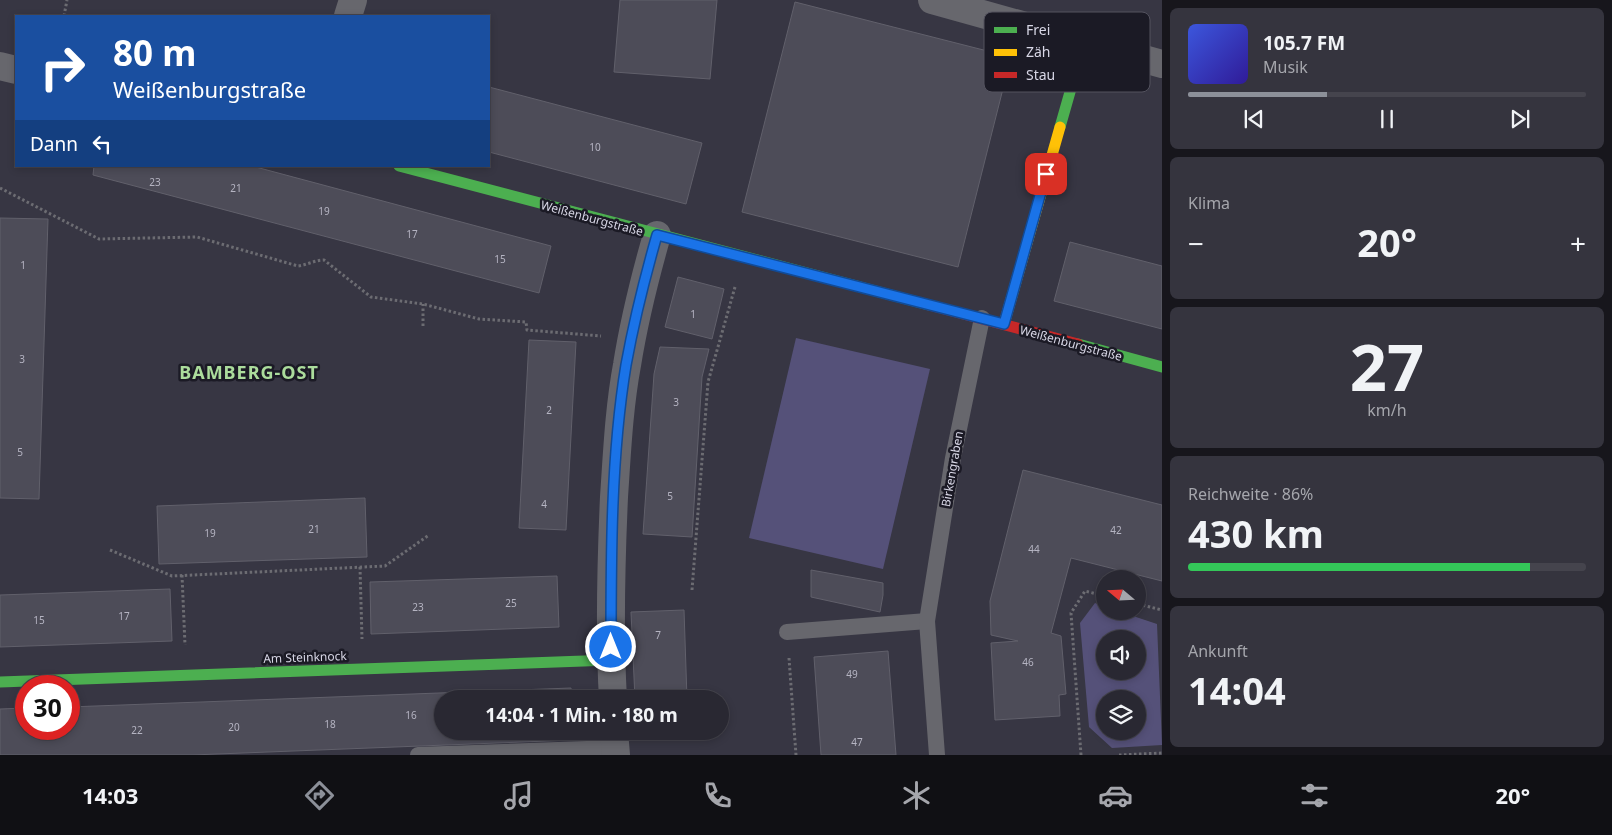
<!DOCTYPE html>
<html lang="de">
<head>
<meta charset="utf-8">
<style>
	:root { --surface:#292832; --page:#35343e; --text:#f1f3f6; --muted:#a5a6ac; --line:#45444d; --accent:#8c9099 }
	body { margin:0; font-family:"Noto Sans",sans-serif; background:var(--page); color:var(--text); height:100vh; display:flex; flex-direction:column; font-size:19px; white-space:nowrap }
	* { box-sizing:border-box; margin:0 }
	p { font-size:16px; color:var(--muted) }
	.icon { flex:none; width:28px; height:28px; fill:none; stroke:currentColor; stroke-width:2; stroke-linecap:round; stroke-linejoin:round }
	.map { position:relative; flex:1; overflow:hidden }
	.drawer { display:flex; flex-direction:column; gap:8px; padding:8px; background:#17161c; width:450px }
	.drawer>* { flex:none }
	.top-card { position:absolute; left:15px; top:15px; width:475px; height:152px; border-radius:0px; box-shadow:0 2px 8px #0003,0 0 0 1px var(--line); background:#1a4fa0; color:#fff; overflow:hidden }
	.needle { width:32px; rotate:289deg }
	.buttons { position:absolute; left:1096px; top:570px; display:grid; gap:10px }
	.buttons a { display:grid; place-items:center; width:50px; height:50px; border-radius:50%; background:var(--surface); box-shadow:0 2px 8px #0003,0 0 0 1px var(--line); font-size:25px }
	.speed { position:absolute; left:15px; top:675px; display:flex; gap:10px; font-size:25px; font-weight:700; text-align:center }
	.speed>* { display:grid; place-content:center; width:65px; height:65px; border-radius:50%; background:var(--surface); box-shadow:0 2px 8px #0003,0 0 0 1px var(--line); line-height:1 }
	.speed .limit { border:8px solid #d22; background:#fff; color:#111 }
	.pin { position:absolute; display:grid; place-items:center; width:42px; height:42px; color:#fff; margin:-21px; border-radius:10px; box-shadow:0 2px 8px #0006 }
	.me { position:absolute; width:55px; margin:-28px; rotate:0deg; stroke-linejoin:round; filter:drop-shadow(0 0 4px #0008) }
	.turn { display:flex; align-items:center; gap:18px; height:105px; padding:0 15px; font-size:22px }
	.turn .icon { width:65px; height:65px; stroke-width:2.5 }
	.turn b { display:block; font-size:35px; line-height:42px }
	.then { display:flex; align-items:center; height:48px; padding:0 15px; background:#0003; gap:10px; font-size:19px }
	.big { font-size:38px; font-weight:700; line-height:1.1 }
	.drawer .card { flex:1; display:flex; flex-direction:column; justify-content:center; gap:8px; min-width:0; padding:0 18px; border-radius:8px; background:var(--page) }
	.drawer .dial { align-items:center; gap:0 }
	.dial b { font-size:65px; line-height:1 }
	.song { display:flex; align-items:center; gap:15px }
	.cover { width:60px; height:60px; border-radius:8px; background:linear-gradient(135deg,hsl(230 70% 55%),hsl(250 70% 35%)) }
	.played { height:5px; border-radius:2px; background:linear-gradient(90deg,var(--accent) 35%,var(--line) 35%) }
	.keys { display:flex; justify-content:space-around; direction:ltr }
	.heat { display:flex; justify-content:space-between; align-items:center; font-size:28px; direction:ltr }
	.charge { height:8px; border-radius:4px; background:linear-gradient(90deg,#34c759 86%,var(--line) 0) }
	.trip { position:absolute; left:434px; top:690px; width:295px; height:50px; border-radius:25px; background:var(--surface); box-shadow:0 2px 8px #0003,0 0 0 1px var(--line); font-weight:700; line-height:50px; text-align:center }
	.tab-bar { display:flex; height:80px; justify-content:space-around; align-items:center; background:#101014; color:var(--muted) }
	.tab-bar .icon { width:35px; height:35px }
	.tab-bar .selected { color:var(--accent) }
	.tab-bar b { font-size:22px; color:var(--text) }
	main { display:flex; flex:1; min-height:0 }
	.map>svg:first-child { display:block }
	.green { fill:#555179; fill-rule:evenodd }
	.building { fill:#4d4c58; stroke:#61606b }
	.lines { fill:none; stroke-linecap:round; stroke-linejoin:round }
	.path { stroke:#6c6c72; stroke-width:3; stroke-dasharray:2.5 2.5; stroke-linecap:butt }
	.lane { stroke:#67676d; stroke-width:16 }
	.street { stroke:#67676d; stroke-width:28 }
	.fast { stroke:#4caf50; stroke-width:11 }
	.slow { stroke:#ffc107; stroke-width:11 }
	.jam { stroke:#c62828; stroke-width:11 }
	.route-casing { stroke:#114b97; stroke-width:12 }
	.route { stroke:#1a73e8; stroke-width:9 }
	.labels { text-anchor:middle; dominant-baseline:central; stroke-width:5; stroke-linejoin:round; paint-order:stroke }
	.number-label { font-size:10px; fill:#b5b4c2 }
	.street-label { font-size:12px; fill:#d8d7e6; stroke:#1b1a25 }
	.district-label { font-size:18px; font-weight:bold; letter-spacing:1px; fill:#abdc9c; stroke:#1b1a25 }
	.key { fill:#1b1a25; stroke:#54535f; stroke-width:1 }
	.key-label { font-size:14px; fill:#d8d7e6 }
</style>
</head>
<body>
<main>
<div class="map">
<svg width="1162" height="755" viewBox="0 0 1162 755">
	<rect width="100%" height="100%" fill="#373643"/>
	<!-- green -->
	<g class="green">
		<path d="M796 338 930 369 883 569 749 538Z"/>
		<path d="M1095 603 1105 607V611H1118L1157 624 1162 745 1112 748 1089 727 1080 623ZM1105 639H1138V671H1105ZM1105 699H1138V731H1105Z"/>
	</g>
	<!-- building -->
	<g class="building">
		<path d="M620 0H717L710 79 614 72Z"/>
		<path d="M795 2 1011 57 958 267 742 212Z"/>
		<path d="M489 87 702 143 686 204 489 152Z"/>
		<path d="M94 166H252L551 246 539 293 93 175Z"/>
		<path d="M0 218 48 219 39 499 0 498Z"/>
		<path d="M1070 242 1162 266V329L1054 301Z"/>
		<path d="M678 277 724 289 712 339 665 327Z"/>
		<path d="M529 340 576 342 566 530 519 528Z"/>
		<path d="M660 347 709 349 702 377 692 537 643 534 654 374Z"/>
		<path d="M1023 470 1162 505V581L1071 558 1051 633 1061 636 1066 694 1059 695 1060 716 995 720 991 643 1018 641 991 635 990 601Z"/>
		<path d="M365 498 367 557 159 564 157 506Z"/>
		<path d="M811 570 883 583V595L880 612 811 597Z"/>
		<path d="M557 576 559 627 371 634 370 582Z"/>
		<path d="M170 589 172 641 0 647V595Z"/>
		<path d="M684 610 687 699H635L631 612Z"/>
		<path d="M888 651 896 755H821L814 657Z"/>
		<path d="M571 688 572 699H442V731H572L573 740 192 755H0V709L26 708V729H69V707Z"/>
	</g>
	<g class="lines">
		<!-- path -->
		<g class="path">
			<path d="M64 16 67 0"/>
			<path d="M0 188 99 239 197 237 298 266C307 265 315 260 324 260L371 297 423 304 479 319 526 322 527 330 601 336"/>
			<path d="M423 326V304"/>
			<path d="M110 550 172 576 385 566 429 535"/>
			<path d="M360 567 362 639"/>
			<path d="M182 575 185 645"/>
			<path d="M692 590 708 382 735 287"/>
			<path d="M1138 604 1162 610"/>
			<path d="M789 658 796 755"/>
			<path d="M1081 755 1071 613 1085 591 1105 596"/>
			<path d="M1119 755 1162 753"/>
		</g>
		<!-- lane -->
		<g class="lane">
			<path d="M787 632 927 621"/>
			<path d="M418 755 615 748"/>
			<path d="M937 755 927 621 953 458 982 318"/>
		</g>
		<!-- street -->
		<g class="street">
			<path d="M932 0 1162 64"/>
			<path d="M348 16 353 0"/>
			<path d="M0 66 16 70"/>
			<path d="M613 699C609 632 611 564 614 497 617 453 619 408 627 365 634 321 645 277 657 235"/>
			<path d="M614 731 616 755"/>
		</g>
		<!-- fast -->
		<g class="fast">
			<path d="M1060 127 1084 43"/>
			<path d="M399 166 929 305"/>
			<path d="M1078 344 1162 367"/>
			<path d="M0 682 611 660"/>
		</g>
		<!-- slow -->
		<path class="slow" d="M1004 324 1060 127"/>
		<!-- jam -->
		<path class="jam" d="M929 305 1078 344"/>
	</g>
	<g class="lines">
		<!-- route casing -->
		<g class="route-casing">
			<path id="route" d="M611 647C611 554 611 456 626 365 634 321 645 277 657 235L1004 324 1046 174"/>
		</g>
		<!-- route -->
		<use href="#route" class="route"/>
	</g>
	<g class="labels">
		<!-- number labels -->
		<g class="number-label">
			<text x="595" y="147">10</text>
			<text x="155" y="182">23</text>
			<text x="236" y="188">21</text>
			<text x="324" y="211">19</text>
			<text x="412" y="234">17</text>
			<text x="500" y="259">15</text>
			<text x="23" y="265">1</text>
			<text x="693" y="314">1</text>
			<text x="22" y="359">3</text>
			<text x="676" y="402">3</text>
			<text x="549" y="410">2</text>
			<text x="20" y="452">5</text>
			<text x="670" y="496">5</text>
			<text x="544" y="504">4</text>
			<text x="314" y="529">21</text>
			<text x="1116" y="530">42</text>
			<text x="210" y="533">19</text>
			<text x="1034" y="549">44</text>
			<text x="511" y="603">25</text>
			<text x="418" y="607">23</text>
			<text x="124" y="616">17</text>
			<text x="39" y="620">15</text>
			<text x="658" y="635">7</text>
			<text x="1028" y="662">46</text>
			<text x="852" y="674">49</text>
			<text x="411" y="715">16</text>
			<text x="330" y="724">18</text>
			<text x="234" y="727">20</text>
			<text x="137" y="730">22</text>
			<text x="857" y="742">47</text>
		</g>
		<!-- street labels -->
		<g class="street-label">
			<text transform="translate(592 218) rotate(15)">Weißenburgstraße</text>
			<text transform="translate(1071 343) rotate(15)">Weißenburgstraße</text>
			<text transform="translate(952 469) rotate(-80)">Birkengraben</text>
			<text transform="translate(305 657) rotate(-2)">Am Steinknock</text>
		</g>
		<!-- district labels -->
		<g class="district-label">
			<text x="249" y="372">BAMBERG-OST</text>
		</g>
	</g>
	<!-- legend -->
	<rect x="984" y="12" width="166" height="80" rx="8" class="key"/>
	<rect x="994" y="27" width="23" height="6" fill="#4caf50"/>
	<rect x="994" y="49" width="23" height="7" fill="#ffc107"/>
	<rect x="994" y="72" width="23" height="6" fill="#c62828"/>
	<g class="key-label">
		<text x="1026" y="35">Frei</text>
		<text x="1026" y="57">Zäh</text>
		<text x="1026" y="80">Stau</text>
	</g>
</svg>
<div class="buttons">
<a><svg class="needle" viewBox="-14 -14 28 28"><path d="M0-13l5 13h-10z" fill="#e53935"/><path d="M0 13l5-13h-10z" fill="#a5a6ac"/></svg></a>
<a><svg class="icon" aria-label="sound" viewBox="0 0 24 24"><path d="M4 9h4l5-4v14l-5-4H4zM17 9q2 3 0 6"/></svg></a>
<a><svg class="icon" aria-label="layers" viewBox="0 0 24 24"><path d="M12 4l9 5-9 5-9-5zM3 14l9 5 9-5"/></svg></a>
</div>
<div class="speed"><div class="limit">30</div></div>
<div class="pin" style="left:1046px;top:174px;background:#d93025"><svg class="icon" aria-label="arrive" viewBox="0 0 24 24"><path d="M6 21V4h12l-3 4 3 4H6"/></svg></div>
<svg class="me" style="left:611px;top:647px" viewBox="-20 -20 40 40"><circle r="17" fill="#1a73e8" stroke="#fff" stroke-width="3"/><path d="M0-11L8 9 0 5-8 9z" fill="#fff"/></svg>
<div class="trip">14:04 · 1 Min. · 180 m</div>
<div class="top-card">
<div class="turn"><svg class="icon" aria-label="right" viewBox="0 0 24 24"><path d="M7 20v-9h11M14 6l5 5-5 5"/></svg><div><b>80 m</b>Weißenburgstraße</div></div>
<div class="then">Dann<svg class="icon" aria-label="left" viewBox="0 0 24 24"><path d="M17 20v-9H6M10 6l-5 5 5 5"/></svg></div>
</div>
</div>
<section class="drawer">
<div class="card">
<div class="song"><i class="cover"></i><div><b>105.7 FM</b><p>Musik</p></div></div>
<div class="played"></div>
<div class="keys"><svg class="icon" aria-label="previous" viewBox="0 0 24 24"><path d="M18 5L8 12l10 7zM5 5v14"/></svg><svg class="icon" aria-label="pause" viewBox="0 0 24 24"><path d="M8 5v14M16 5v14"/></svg><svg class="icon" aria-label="next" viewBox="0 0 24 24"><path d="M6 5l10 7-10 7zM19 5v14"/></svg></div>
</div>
<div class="card"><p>Klima</p>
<div class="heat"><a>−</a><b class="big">20°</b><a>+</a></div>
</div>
<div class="card dial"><b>27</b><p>km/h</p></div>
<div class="card"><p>Reichweite · 86%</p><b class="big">430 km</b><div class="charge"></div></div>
<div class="card"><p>Ankunft</p><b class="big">14:04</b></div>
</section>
</main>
<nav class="tab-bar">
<b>14:03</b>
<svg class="icon selected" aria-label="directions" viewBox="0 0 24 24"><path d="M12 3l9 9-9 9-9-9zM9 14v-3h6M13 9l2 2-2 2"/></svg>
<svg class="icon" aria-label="music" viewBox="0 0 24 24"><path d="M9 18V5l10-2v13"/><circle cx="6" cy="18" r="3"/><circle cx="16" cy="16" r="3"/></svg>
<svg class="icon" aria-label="phone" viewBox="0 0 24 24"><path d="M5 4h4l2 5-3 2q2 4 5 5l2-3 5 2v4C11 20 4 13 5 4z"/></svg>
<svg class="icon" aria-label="climate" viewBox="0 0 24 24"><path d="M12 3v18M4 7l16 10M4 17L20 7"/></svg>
<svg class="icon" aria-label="car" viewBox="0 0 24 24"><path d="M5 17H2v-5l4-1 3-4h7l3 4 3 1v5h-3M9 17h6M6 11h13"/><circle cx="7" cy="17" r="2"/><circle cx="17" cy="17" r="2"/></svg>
<svg class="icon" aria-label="filters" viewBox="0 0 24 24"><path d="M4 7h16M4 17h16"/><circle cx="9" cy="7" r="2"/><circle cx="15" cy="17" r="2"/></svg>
<b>20°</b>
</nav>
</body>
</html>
